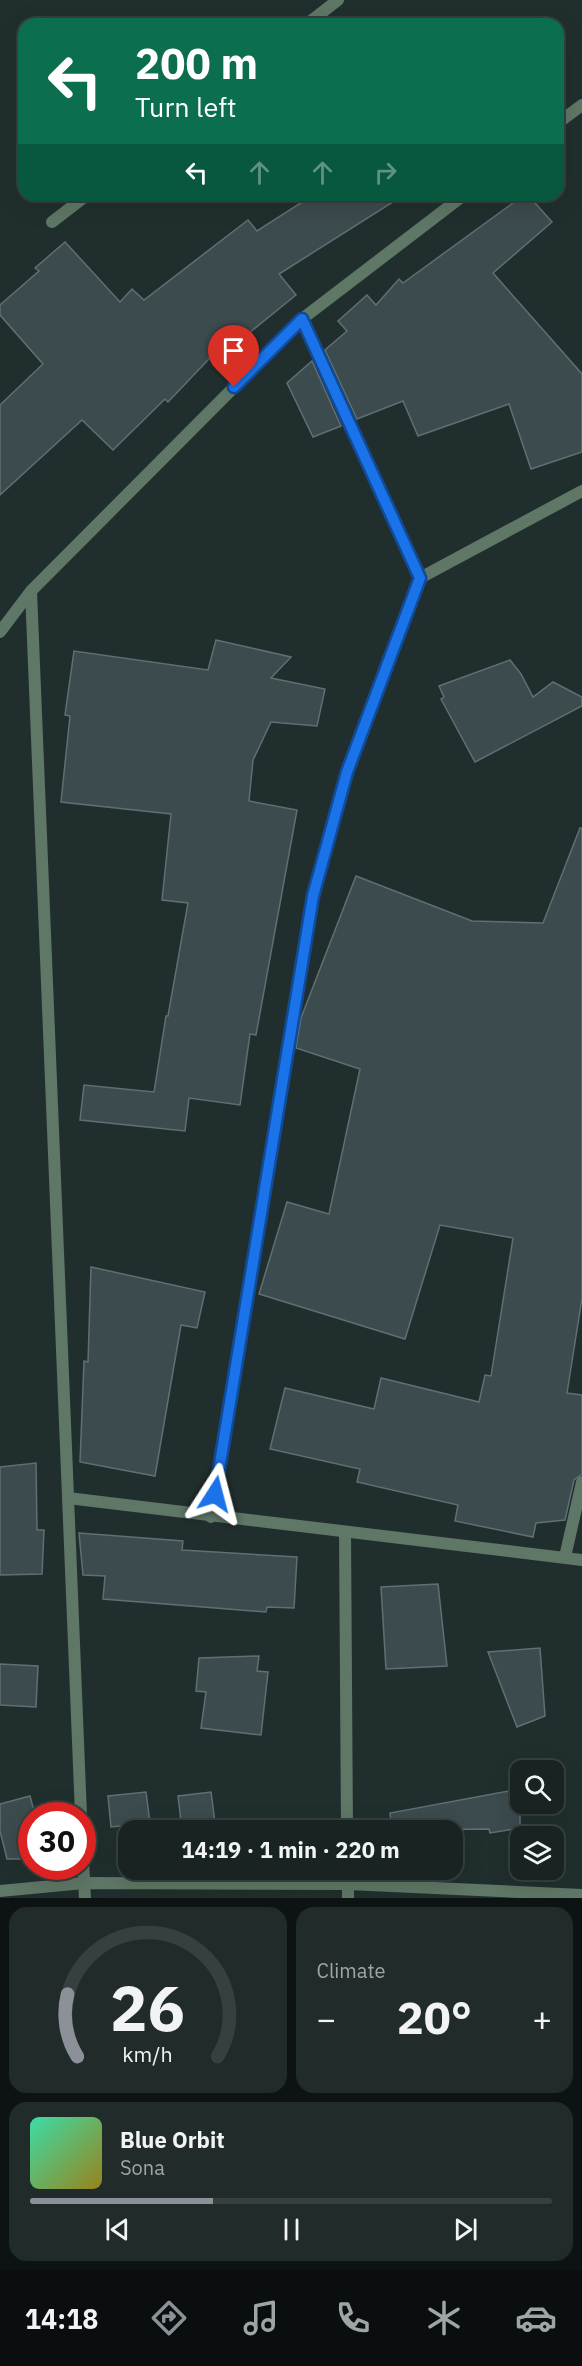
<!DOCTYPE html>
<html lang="en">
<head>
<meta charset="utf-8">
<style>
	:root { --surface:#182322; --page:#212b2a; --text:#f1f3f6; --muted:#9fa4a5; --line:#364040; --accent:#8c9099 }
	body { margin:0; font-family:"IBM Plex Sans",sans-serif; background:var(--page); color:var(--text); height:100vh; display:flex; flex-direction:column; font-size:22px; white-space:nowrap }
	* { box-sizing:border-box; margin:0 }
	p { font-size:20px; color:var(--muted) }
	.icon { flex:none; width:33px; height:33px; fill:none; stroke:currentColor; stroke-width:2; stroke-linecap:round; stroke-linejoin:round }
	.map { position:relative; height:1898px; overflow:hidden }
	.details { display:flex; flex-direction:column; gap:9px; padding:9px; background:#0d1313; flex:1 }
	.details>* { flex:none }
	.top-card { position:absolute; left:18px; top:18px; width:546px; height:183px; border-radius:18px; box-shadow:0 6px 24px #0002,0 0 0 2px var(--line); background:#0b6e4f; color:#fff; overflow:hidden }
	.fabs { position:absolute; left:510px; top:1760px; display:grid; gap:12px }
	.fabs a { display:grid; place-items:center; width:54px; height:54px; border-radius:12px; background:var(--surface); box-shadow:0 6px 24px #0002,0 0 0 2px var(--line); font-size:30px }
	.speed { position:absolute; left:18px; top:1802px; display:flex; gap:12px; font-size:30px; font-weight:700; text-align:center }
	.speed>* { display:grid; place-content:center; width:78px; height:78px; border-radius:50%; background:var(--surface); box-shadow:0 6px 24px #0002,0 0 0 2px var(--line); line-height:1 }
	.speed .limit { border:9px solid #d22; background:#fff; color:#111 }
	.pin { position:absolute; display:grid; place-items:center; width:51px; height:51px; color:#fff; margin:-62px -26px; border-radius:50% 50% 50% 0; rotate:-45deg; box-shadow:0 0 6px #0007 }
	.pin .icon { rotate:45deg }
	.me { position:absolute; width:66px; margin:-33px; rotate:9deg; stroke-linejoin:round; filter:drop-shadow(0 0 4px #0008) }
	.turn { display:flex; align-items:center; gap:21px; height:126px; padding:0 18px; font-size:27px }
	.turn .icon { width:78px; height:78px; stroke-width:2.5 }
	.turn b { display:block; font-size:42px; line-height:51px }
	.lanes { display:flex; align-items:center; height:57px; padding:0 18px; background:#0003; justify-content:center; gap:30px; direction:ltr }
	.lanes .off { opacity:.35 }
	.big { font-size:45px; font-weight:800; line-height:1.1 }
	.details .widget { flex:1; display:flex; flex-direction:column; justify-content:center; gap:9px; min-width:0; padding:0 21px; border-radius:18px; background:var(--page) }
	.details .dial { align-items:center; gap:0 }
	.dial svg { height:156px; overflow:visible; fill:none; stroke:var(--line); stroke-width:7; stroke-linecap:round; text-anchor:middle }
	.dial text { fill:var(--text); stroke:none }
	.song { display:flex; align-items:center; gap:18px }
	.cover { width:72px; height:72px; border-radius:9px; background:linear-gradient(135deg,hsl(160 70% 55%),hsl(50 70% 35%)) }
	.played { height:6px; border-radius:3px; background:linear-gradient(90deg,var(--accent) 35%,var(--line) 35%) }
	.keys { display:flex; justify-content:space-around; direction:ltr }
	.heat { display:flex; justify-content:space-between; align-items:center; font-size:33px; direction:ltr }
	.details .tiles { flex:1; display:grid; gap:9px; grid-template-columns:1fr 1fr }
	.widget:last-child { grid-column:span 2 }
	.trip { position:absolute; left:118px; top:1820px; width:345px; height:60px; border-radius:18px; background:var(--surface); box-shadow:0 6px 24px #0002,0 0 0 2px var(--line); font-weight:800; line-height:60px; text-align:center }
	.menu { display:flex; height:96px; justify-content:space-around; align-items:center; background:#0a0e0e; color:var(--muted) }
	.menu .icon { width:42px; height:42px }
	.menu .on { color:var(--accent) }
	.menu b { font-size:27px; color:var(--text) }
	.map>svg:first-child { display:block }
	.building { fill:#3c4b4e; stroke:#606f73; stroke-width:1.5 }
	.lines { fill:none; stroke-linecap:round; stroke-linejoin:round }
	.street { stroke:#5f7767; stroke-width:12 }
	.route-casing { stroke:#114b97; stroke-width:15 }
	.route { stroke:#1a73e8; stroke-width:10 }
</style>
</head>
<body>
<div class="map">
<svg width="582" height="1898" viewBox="0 0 582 1898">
	<rect width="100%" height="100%" fill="#202f2d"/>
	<!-- building -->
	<g class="building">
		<path d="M313 195H404L279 274 296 295 233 346 227 340 168 402 165 399 113 450 82 420 0 495V405L43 364 0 315V305L39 271 35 268 65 242 120 302 132 289 144 300 248 220 257 231Z"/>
		<path d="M524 195H528L552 222 493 273 582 374V452L531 469 509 404 418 436 403 401 357 419 325 350 347 331 338 321 367 295 376 305 399 279 403 283Z"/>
		<path d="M312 361 341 426 313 437 287 383Z"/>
		<path d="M216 640 291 657 271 678 325 689 317 726 271 722 253 760 249 801 297 810 256 1035 250 1034 240 1105 189 1098 185 1131 80 1120 84 1085 154 1092 166 1016H168L188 903 162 900 171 814 61 802 70 716 65 715 74 651 208 670Z"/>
		<path d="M510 660 521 674 533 697 553 682 582 697V706L475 762 441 699 444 697 439 686Z"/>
		<path d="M580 828H582V1298L567 1393 582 1395V1474L574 1480 565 1520 536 1523 533 1537 455 1521 458 1505 357 1482 360 1469 270 1449 285 1388 374 1409 381 1378 479 1402 485 1375 491 1376 513 1238 440 1225 405 1339 259 1294 287 1202 329 1214 360 1069 296 1048 301 1018 356 876 472 921 543 923Z"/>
		<path d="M91 1267 205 1292 197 1328 181 1325 155 1476 80 1462 84 1361 88 1362Z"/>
		<path d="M36 1463 37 1530H44L42 1574 0 1575V1467Z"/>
		<path d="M79 1533 183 1541 182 1550 297 1557 294 1608 267 1607 266 1612 103 1599 105 1576 83 1575Z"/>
		<path d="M438 1584 447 1666 386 1669 381 1587Z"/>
		<path d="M540 1648 545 1716 517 1727 488 1652Z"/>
		<path d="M259 1656 257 1671 268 1672 261 1735 201 1728 206 1692 196 1691 199 1658Z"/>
		<path d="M0 1664 38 1666 36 1707 0 1705Z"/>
		<path d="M520 1789V1828L490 1833 489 1829 392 1830 390 1813Z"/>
		<path d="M146 1792 150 1823 111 1827 108 1796Z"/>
		<path d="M211 1792 216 1830H182L178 1796Z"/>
		<path d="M30 1796 35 1815H32V1859H7L0 1831V1804Z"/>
	</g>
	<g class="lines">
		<!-- street -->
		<g class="street">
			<path d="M307 24 338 0"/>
			<path d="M558 123 582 105"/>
			<path d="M52 222 87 195"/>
			<path d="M420 578 582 491"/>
			<path d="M31 591 81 1815"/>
			<path d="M0 632 31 591 302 319 464 195"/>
			<path d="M68 1498 582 1560"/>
			<path d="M211 1517 313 896 347 772 420 578 302 319"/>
			<path d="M345 1532 347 1830"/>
			<path d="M565 1557 582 1482"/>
			<path d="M82 1842 85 1898"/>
			<path d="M348 1869V1898"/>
			<path d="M0 1891 84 1883 348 1884 582 1895"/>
		</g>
	</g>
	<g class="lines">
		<!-- route casing -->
		<g class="route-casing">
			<path id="route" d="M215 1494 313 896 347 772 420 578 302 319 234 387"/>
		</g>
		<!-- route -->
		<use href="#route" class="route"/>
	</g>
</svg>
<div class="fabs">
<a><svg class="icon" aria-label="search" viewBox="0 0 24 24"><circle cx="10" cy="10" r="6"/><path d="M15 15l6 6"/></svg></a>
<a><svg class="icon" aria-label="layers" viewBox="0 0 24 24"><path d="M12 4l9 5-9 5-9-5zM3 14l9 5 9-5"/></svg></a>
</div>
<div class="speed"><div class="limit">30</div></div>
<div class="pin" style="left:234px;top:387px;background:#d93025"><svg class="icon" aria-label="arrive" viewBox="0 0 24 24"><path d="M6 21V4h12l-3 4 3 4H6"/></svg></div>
<svg class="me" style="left:215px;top:1494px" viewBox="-20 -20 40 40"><path d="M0-17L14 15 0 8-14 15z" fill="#1a73e8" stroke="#fff" stroke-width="4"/></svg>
<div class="trip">14:19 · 1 min · 220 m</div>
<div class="top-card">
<div class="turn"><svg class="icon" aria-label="left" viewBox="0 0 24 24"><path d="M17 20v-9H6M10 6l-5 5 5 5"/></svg><div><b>200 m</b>Turn left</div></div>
<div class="lanes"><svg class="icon" aria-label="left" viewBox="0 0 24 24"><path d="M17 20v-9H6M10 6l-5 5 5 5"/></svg><svg class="icon off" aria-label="ahead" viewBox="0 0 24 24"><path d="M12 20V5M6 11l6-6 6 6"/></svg><svg class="icon off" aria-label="ahead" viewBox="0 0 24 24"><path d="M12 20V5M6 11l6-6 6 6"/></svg><svg class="icon off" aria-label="right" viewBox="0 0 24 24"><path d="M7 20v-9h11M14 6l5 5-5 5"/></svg></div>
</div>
</div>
<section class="details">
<div class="tiles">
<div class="widget dial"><svg viewBox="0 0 100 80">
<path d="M14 69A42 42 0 1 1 86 69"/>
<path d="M14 69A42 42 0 0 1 9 37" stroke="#8c9099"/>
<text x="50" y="56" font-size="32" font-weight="700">26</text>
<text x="50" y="72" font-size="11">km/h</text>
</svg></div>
<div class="widget"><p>Climate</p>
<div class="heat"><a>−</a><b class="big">20°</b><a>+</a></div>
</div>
<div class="widget">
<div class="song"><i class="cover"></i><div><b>Blue Orbit</b><p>Sona</p></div></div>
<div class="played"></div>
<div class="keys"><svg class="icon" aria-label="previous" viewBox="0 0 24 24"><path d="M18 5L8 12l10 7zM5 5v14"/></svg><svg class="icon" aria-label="pause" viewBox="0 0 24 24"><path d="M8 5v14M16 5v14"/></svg><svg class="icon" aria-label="next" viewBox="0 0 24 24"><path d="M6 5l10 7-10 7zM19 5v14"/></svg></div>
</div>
</div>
</section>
<nav class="menu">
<b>14:18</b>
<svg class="icon on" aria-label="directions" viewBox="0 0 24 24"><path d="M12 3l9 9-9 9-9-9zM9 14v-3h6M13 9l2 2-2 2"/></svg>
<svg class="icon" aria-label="music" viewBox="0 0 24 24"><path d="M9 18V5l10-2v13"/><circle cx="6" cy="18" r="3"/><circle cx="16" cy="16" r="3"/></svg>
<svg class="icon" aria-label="phone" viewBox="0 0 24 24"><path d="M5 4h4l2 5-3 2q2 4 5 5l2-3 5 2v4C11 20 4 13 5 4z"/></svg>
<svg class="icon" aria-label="climate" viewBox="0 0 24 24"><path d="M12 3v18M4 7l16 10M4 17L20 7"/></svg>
<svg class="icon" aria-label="car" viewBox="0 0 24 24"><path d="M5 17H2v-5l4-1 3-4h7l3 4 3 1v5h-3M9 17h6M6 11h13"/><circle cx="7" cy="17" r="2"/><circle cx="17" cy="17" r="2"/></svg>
</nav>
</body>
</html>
